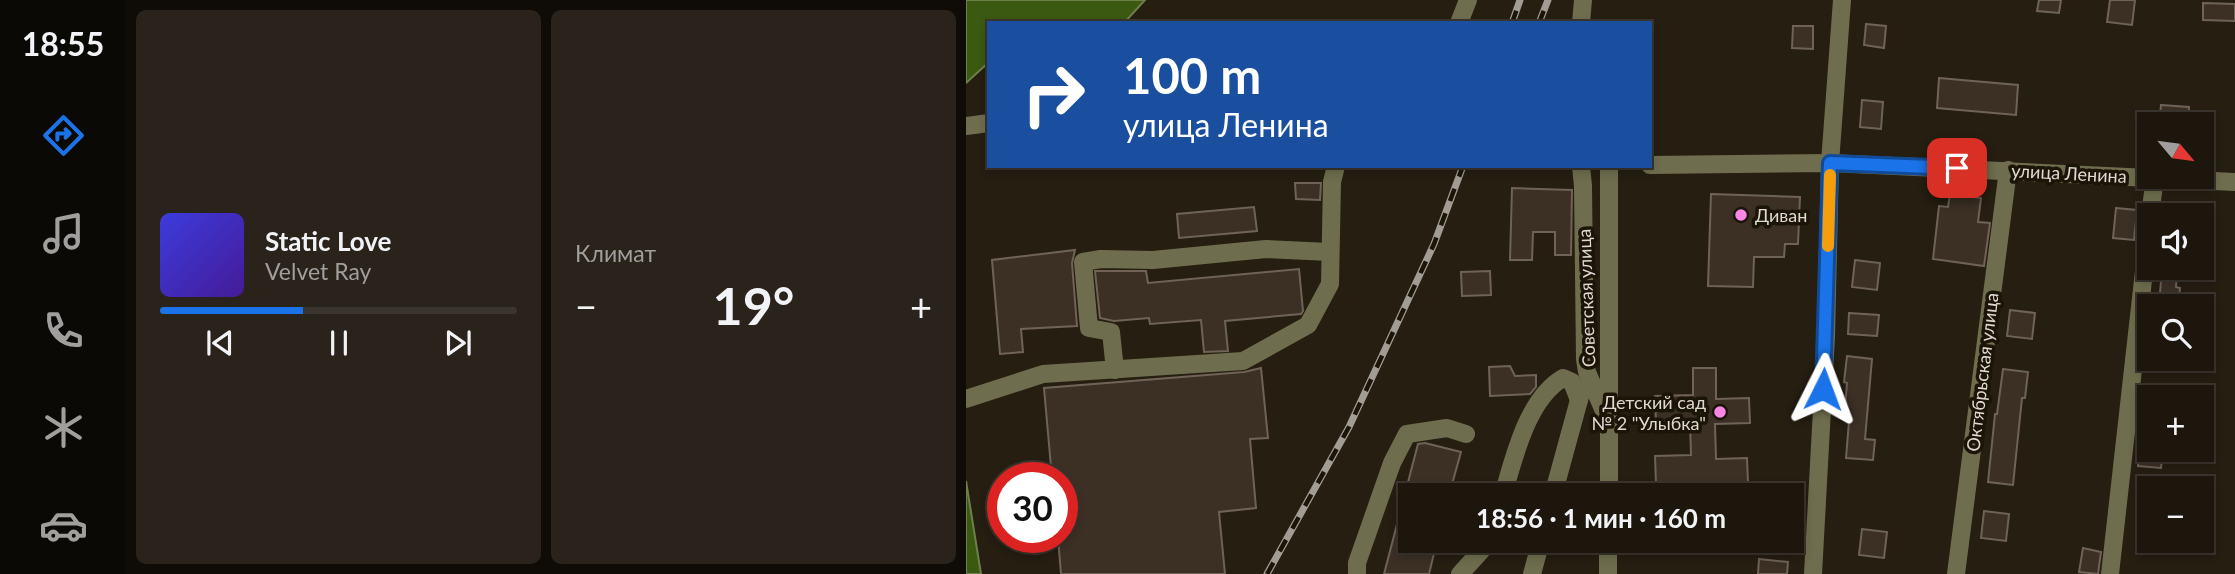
<!DOCTYPE html>
<html lang="ru">
<head>
<meta charset="utf-8">
<style>
	:root { --surface:#1c160d; --page:#29231b; --text:#f1f3f6; --muted:#a09f9d; --line:#3a352e; --accent:#1a73e8 }
	body { margin:0; font-family:Lato,sans-serif; background:var(--page); color:var(--text); height:100vh; display:flex; flex-direction:column; font-size:26px; white-space:nowrap }
	* { box-sizing:border-box; margin:0 }
	p { font-size:23px; color:var(--muted) }
	.icon { flex:none; width:38px; height:38px; fill:none; stroke:currentColor; stroke-width:2; stroke-linecap:round; stroke-linejoin:round }
	.map { position:relative; flex:1; overflow:hidden }
	.details { display:flex; flex-direction:column; gap:10px; padding:10px; background:#0f0c07; width:840px }
	.details>* { flex:none }
	.top-card { position:absolute; left:21px; top:21px; width:665px; height:147px; border-radius:0px; box-shadow:0 4px 10px #0003,0 0 0 2px var(--line); background:#1a4fa0; color:#fff; overflow:hidden }
	.needle { width:46px; rotate:119deg }
	.buttons { position:absolute; left:1171px; top:112px; display:grid; gap:14px }
	.buttons a { display:grid; place-items:center; width:77px; height:77px; border-radius:0px; background:var(--surface); box-shadow:0 4px 10px #0003,0 0 0 2px var(--line); font-size:35px }
	.speed { position:absolute; left:21px; top:462px; display:flex; gap:14px; font-size:35px; font-weight:700; text-align:center }
	.speed>* { display:grid; place-content:center; width:91px; height:91px; border-radius:50%; background:var(--surface); box-shadow:0 4px 10px #0003,0 0 0 2px var(--line); line-height:1 }
	.speed .limit { border:10px solid #d22; background:#fff; color:#111 }
	.pin { position:absolute; display:grid; place-items:center; width:60px; height:60px; color:#fff; margin:-30px; border-radius:14px; box-shadow:0 4px 10px #0006 }
	.me { position:absolute; width:77px; margin:-38px; rotate:3deg; stroke-linejoin:round; filter:drop-shadow(0 0 5px #0008) }
	.turn { display:flex; align-items:center; gap:24px; height:147px; padding:0 21px; font-size:32px }
	.turn .icon { width:91px; height:91px; stroke-width:2.5 }
	.turn b { display:block; font-size:49px; line-height:60px }
	.big { font-size:52px; font-weight:700; line-height:1.1 }
	.details .widget { flex:1; display:flex; flex-direction:column; justify-content:center; gap:10px; min-width:0; padding:0 24px; border-radius:10px; background:var(--page) }
	.song { display:flex; align-items:center; gap:21px }
	.cover { width:84px; height:84px; border-radius:10px; background:linear-gradient(135deg,hsl(240 70% 55%),hsl(260 70% 35%)) }
	.played { height:7px; border-radius:4px; background:linear-gradient(90deg,var(--accent) 40%,var(--line) 40%) }
	.keys { display:flex; justify-content:space-around; direction:ltr }
	.heat { display:flex; justify-content:space-between; align-items:center; font-size:38px; direction:ltr }
	.details .tiles { flex:1; display:grid; gap:10px; grid-template-columns:repeat(2,1fr) }
	.trip { position:absolute; left:432px; top:483px; width:406px; height:70px; border-radius:0px; background:var(--surface); box-shadow:0 4px 10px #0003,0 0 0 2px var(--line); font-weight:700; line-height:70px; text-align:center }
	main { display:flex; flex:1; min-height:0 }
	.tab-bar { display:flex; flex-direction:column; width:126px; justify-content:space-around; align-items:center; background:#0b0905; color:var(--muted) }
	.tab-bar .icon { width:49px; height:49px }
	.tab-bar .on { color:var(--accent) }
	.tab-bar b { font-size:32px; color:var(--text) }
	.map>svg:first-child { display:block }
	.water { fill:#3c5911; stroke:#6d804b; stroke-width:2 }
	.building { fill:#3c3025; stroke:#706257; stroke-width:2 }
	.lines { fill:none; stroke-linecap:round; stroke-linejoin:round }
	.minor { stroke:#6e6e4e; stroke-width:18 }
	.rail-casing { stroke:#a29d94; stroke-width:7 }
	.rail { stroke:#1b1508; stroke-width:4.5; stroke-dasharray:13; stroke-linecap:butt }
	.route-casing { stroke:#114b97; stroke-width:18 }
	.route { stroke:#1a73e8; stroke-width:12 }
	.slow { stroke:#f59e0b; stroke-width:12 }
	.poi-dot { fill:#fc86e4; stroke:#1b1508; stroke-width:2.5 }
	.labels { text-anchor:middle; dominant-baseline:central; stroke-width:7; stroke-linejoin:round; paint-order:stroke }
	.street-label { font-size:18px; fill:#dedad2; stroke:#1b1508 }
	.poi-label { font-size:18px; fill:#dedad2; stroke:#1b1508; text-anchor:start }
</style>
</head>
<body>
<main>
<nav class="tab-bar">
<b>18:55</b>
<svg class="icon on" aria-label="directions" viewBox="0 0 24 24"><path d="M12 3l9 9-9 9-9-9zM9 14v-3h6M13 9l2 2-2 2"/></svg>
<svg class="icon" aria-label="music" viewBox="0 0 24 24"><path d="M9 18V5l10-2v13"/><circle cx="6" cy="18" r="3"/><circle cx="16" cy="16" r="3"/></svg>
<svg class="icon" aria-label="phone" viewBox="0 0 24 24"><path d="M5 4h4l2 5-3 2q2 4 5 5l2-3 5 2v4C11 20 4 13 5 4z"/></svg>
<svg class="icon" aria-label="climate" viewBox="0 0 24 24"><path d="M12 3v18M4 7l16 10M4 17L20 7"/></svg>
<svg class="icon" aria-label="car" viewBox="0 0 24 24"><path d="M5 17H2v-5l4-1 3-4h7l3 4 3 1v5h-3M9 17h6M6 11h13"/><circle cx="7" cy="17" r="2"/><circle cx="17" cy="17" r="2"/></svg>
</nav>
<section class="details">
<div class="tiles">
<div class="widget">
<div class="song"><i class="cover"></i><div><b>Static Love</b><p>Velvet Ray</p></div></div>
<div class="played"></div>
<div class="keys"><svg class="icon" aria-label="previous" viewBox="0 0 24 24"><path d="M18 5L8 12l10 7zM5 5v14"/></svg><svg class="icon" aria-label="pause" viewBox="0 0 24 24"><path d="M8 5v14M16 5v14"/></svg><svg class="icon" aria-label="next" viewBox="0 0 24 24"><path d="M6 5l10 7-10 7zM19 5v14"/></svg></div>
</div>
<div class="widget"><p>Климат</p>
<div class="heat"><a>−</a><b class="big">19°</b><a>+</a></div>
</div>
</div>
</section>
<div class="map">
<svg width="1269" height="574" viewBox="0 0 1269 574">
	<rect width="100%" height="100%" fill="#251e11"/>
	<!-- water -->
	<g class="water">
		<path d="M0 0H179L158 23H23V62L0 83Z"/>
		<path d="M0 481 15 574H0Z"/>
	</g>
	<!-- building -->
	<g class="building">
		<path d="M1073 0H1095L1093 13 1071 11Z"/>
		<path d="M1144 0H1169L1166 25 1141 22Z"/>
		<path d="M1237 3 1269 4V21L1237 20Z"/>
		<path d="M900 24 920 26 918 48 898 45Z"/>
		<path d="M827 26H847V49L826 48Z"/>
		<path d="M973 78 1052 85 1050 115 971 108Z"/>
		<path d="M896 100 917 102 915 129 894 127Z"/>
		<path d="M1195 105 1223 107 1222 124H1193Z"/>
		<path d="M329 183H355L354 200 330 199Z"/>
		<path d="M546 188 606 190 605 255H589V232H567L566 260H544Z"/>
		<path d="M745 194 834 197 832 244H819L818 257H788L787 287 742 286Z"/>
		<path d="M984 194 1015 198 1012 222 1024 223 1018 266 967 259 973 206 982 207Z"/>
		<path d="M288 207 291 231 213 238 211 214Z"/>
		<path d="M1150 208 1171 210 1168 240 1147 238Z"/>
		<path d="M109 250 106 263 111 326 55 329 57 352 34 354 26 260Z"/>
		<path d="M889 260 914 263 911 290 886 287Z"/>
		<path d="M1196 268H1211L1210 287 1214 288 1212 306H1193Z"/>
		<path d="M333 269 337 311 335 314 259 321 262 351 238 352 235 320 184 324 183 318 148 321 134 318 129 271H180L182 283Z"/>
		<path d="M524 271 525 295 496 296 495 272Z"/>
		<path d="M1044 310 1069 313 1066 339 1041 336Z"/>
		<path d="M883 313 913 315 911 336 882 334Z"/>
		<path d="M881 356 906 359 899 439 909 440 907 460 880 458 883 421 878 420 881 383 878 382Z"/>
		<path d="M544 366 549 376 570 375V387L564 394 524 396 523 367Z"/>
		<path d="M295 368 302 438 284 439 290 508 253 512 259 574H95L92 537H96V478H86L78 388 278 372Z"/>
		<path d="M727 368H750V399L783 398 784 423 749 424 750 459 781 458 782 483H749V495H723V484H690L689 456 725 455 724 422 690 423 689 396 727 395Z"/>
		<path d="M1037 369 1062 372 1059 398H1056L1047 485 1022 482 1029 414H1031Z"/>
		<path d="M459 443 495 452 483 495H444V541H471L463 574H418L452 444Z"/>
		<path d="M1173 450H1197L1195 468 1172 466Z"/>
		<path d="M1018 511 1043 514 1040 541 1015 538Z"/>
		<path d="M896 529 921 532 918 558 893 555Z"/>
		<path d="M1117 548 1135 552 1132 574 1113 572Z"/>
		<path d="M793 559 822 562 821 574H792Z"/>
	</g>
	<g class="lines">
		<!-- minor -->
		<g class="minor">
			<path d="M493 23 502 0"/>
			<path d="M615 23 617 0"/>
			<path d="M0 126 23 123"/>
			<path d="M684 165 864 163 1269 182"/>
			<path d="M615 166 617 186 619 359 621 372 641 418"/>
			<path d="M1184 215 1189 178"/>
			<path d="M149 370 145 332 123 328 117 262 135 259 187 260 300 249 364 252"/>
			<path d="M0 399 77 374 277 361 342 325 364 284 366 182 370 166"/>
			<path d="M537 495C548 458 561 399 597 378L606 382 613 400"/>
			<path d="M587 495 616 389"/>
			<path d="M643 495V166"/>
			<path d="M391 574V563L426 463 441 434 481 428 500 434"/>
			<path d="M494 574 515 551 519 541"/>
			<path d="M566 574 575 541"/>
			<path d="M642 574V541"/>
			<path d="M847 574 860 336 864 163 876 0"/>
			<path d="M990 574 1042 170"/>
			<path d="M1144 574 1183 227"/>
		</g>
		<!-- rail casing -->
		<g class="rail-casing">
			<g id="rail">
				<path d="M546 23 554 0"/>
				<path d="M573 23 582 0"/>
				<path d="M301 574 383 427 468 244 497 166"/>
			</g>
		</g>
		<!-- rail -->
		<use href="#rail" class="rail"/>
	</g>
	<g class="lines">
		<!-- route casing -->
		<g class="route-casing">
			<path id="route" d="M857 389 864 163 991 168"/>
		</g>
		<!-- route -->
		<use href="#route" class="route"/>
		<!-- slow -->
		<path class="slow" d="M862 246 864 175"/>
	</g>
	<!-- markers -->
	<g class="poi-dot">
		<circle cx="775" cy="215" r="7"/>
		<circle cx="754" cy="412" r="7"/>
	</g>
	<g class="labels">
		<!-- street labels -->
		<g class="street-label">
			<text transform="translate(1103 173) rotate(3)">улица Ленина</text>
			<text transform="translate(620 298) rotate(-92)">Советская улица</text>
			<text transform="translate(1016 372) rotate(-83)">Октябрьская улица</text>
		</g>
		<!-- poi labels -->
		<g class="poi-label">
			<text x="789" y="215">Диван</text>
			<text x="740" y="402" text-anchor="end">Детский сад<tspan x="740" dy="21">№ 2 "Улыбка"</tspan></text>
		</g>
	</g>
</svg>
<div class="buttons">
<a><svg class="needle" viewBox="-14 -14 28 28"><path d="M0-13l5 13h-10z" fill="#e53935"/><path d="M0 13l5-13h-10z" fill="#a09f9d"/></svg></a>
<a><svg class="icon" aria-label="sound" viewBox="0 0 24 24"><path d="M4 9h4l5-4v14l-5-4H4zM17 9q2 3 0 6"/></svg></a>
<a><svg class="icon" aria-label="search" viewBox="0 0 24 24"><circle cx="10" cy="10" r="6"/><path d="M15 15l6 6"/></svg></a>
<a>+</a>
<a>−</a>
</div>
<div class="speed"><div class="limit">30</div></div>
<div class="pin" style="left:991px;top:168px;background:#d93025"><svg class="icon" aria-label="arrive" viewBox="0 0 24 24"><path d="M6 21V4h12l-3 4 3 4H6"/></svg></div>
<svg class="me" style="left:857px;top:389px" viewBox="-20 -20 40 40"><path d="M0-17L14 15 0 8-14 15z" fill="#1a73e8" stroke="#fff" stroke-width="4"/></svg>
<div class="trip">18:56 · 1 мин · 160 m</div>
<div class="top-card">
<div class="turn"><svg class="icon" aria-label="right" viewBox="0 0 24 24"><path d="M7 20v-9h11M14 6l5 5-5 5"/></svg><div><b>100 m</b>улица Ленина</div></div>
</div>
</div>
</main>
</body>
</html>
